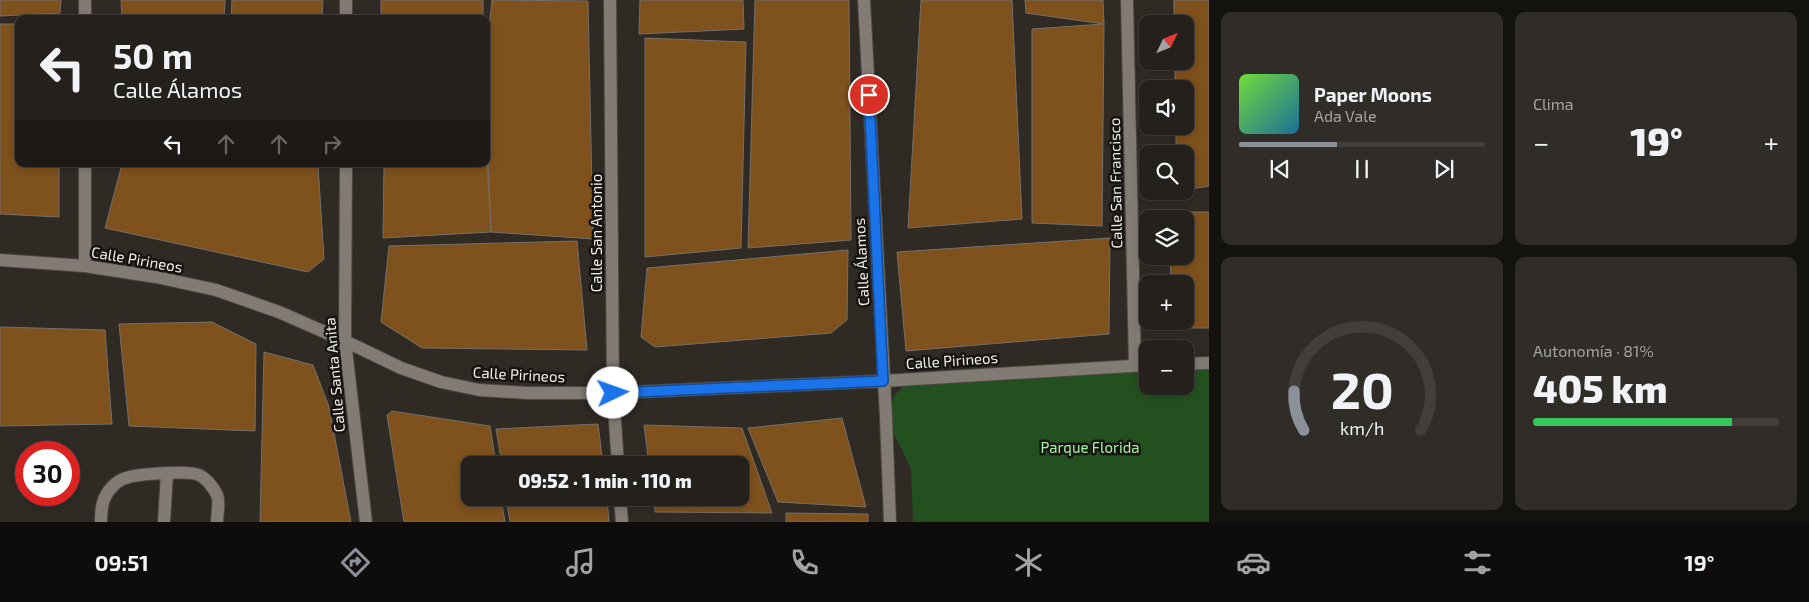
<!DOCTYPE html>
<html lang="es">
<head>
<meta charset="utf-8">
<style>
	:root { --surface:#24201c; --page:#302d29; --text:#f1f3f6; --muted:#a3a3a3; --line:#413e3b; --accent:#8c9099 }
	body { margin:0; font-family:"Exo 2",sans-serif; background:var(--page); color:var(--text); height:100vh; display:flex; flex-direction:column; font-size:19px; white-space:nowrap }
	* { box-sizing:border-box; margin:0 }
	p { font-size:16px; color:var(--muted) }
	.icon { flex:none; width:28px; height:28px; fill:none; stroke:currentColor; stroke-width:2; stroke-linecap:round; stroke-linejoin:round }
	.map { position:relative; flex:1; overflow:hidden }
	.panel { display:flex; flex-direction:column; gap:12px; padding:12px; background:#14120f; width:600px }
	.panel>* { flex:none }
	.banner { position:absolute; left:15px; top:15px; width:475px; height:152px; border-radius:10px; box-shadow:0 2px 8px #0003,0 0 0 1px var(--line); background:#24201c; color:var(--text); overflow:hidden }
	.needle { width:32px; rotate:47deg }
	.buttons { position:absolute; left:1139px; top:15px; display:grid; gap:10px }
	.buttons a { display:grid; place-items:center; width:55px; height:55px; border-radius:10px; background:var(--surface); box-shadow:0 2px 8px #0003,0 0 0 1px var(--line); font-size:25px }
	.speed { position:absolute; left:15px; top:441px; display:flex; gap:10px; font-size:25px; font-weight:700; text-align:center }
	.speed>* { display:grid; place-content:center; width:65px; height:65px; border-radius:50%; background:var(--surface); box-shadow:0 2px 8px #0003,0 0 0 1px var(--line); line-height:1 }
	.speed .limit { border:8px solid #d22; background:#fff; color:#111 }
	.pin { position:absolute; display:grid; place-items:center; width:42px; height:42px; color:#fff; margin:-21px; border:2px solid #fff; border-radius:50%; box-shadow:0 1px 5px #0007 }
	.me { position:absolute; width:55px; margin:-28px; rotate:87deg; stroke-linejoin:round; filter:drop-shadow(0 0 4px #0008) }
	.turn { display:flex; align-items:center; gap:18px; height:105px; padding:0 15px; font-size:22px }
	.turn .icon { width:65px; height:65px; stroke-width:2.5 }
	.turn b { display:block; font-size:35px; line-height:42px }
	.lanes { display:flex; align-items:center; height:48px; padding:0 15px; background:#0003; justify-content:center; gap:25px; direction:ltr }
	.lanes .off { opacity:.35 }
	.big { font-size:38px; font-weight:800; line-height:1.1 }
	.panel .widget { flex:1; display:flex; flex-direction:column; justify-content:center; gap:8px; min-width:0; padding:0 18px; border-radius:10px; background:var(--page) }
	.panel .dial { align-items:center; gap:0 }
	.dial svg { height:130px; overflow:visible; fill:none; stroke:var(--line); stroke-width:7; stroke-linecap:round; text-anchor:middle }
	.dial text { fill:var(--text); stroke:none }
	.song { display:flex; align-items:center; gap:15px }
	.cover { width:60px; height:60px; border-radius:8px; background:linear-gradient(135deg,hsl(100 70% 55%),hsl(200 70% 35%)) }
	.played { height:5px; border-radius:2px; background:linear-gradient(90deg,var(--accent) 40%,var(--line) 40%) }
	.keys { display:flex; justify-content:space-around; direction:ltr }
	.heat { display:flex; justify-content:space-between; align-items:center; font-size:28px; direction:ltr }
	.charge { height:8px; border-radius:4px; background:linear-gradient(90deg,#34c759 81%,var(--line) 0) }
	.panel .tiles { flex:1; display:grid; gap:12px; grid-template-columns:repeat(2,1fr) }
	.trip { position:absolute; left:461px; top:456px; width:288px; height:50px; border-radius:10px; background:var(--surface); box-shadow:0 2px 8px #0003,0 0 0 1px var(--line); font-weight:800; line-height:50px; text-align:center }
	.dock { display:flex; height:80px; justify-content:space-around; align-items:center; background:#0e0d0b; color:var(--muted) }
	.dock .icon { width:35px; height:35px }
	.dock .selected { color:var(--accent) }
	.dock b { font-size:22px; color:var(--text) }
	main { display:flex; flex:1; min-height:0 }
	.map>svg:first-child { display:block }
	.green { fill:#23501f }
	.building { fill:#7e511d; stroke:#767069 }
	.lines { fill:none; stroke-linecap:round; stroke-linejoin:round }
	.service-casing { stroke:#4c4743; stroke-width:14 }
	.minor-casing { stroke:#4c4743; stroke-width:14 }
	.service { stroke:#827b74; stroke-width:12 }
	.minor { stroke:#827b74; stroke-width:12 }
	.route-casing { stroke:#114b97; stroke-width:12 }
	.route { stroke:#1a73e8; stroke-width:9 }
	.labels { text-anchor:middle; dominant-baseline:central; stroke-width:5; stroke-linejoin:round; paint-order:stroke }
	.street-label { font-size:15px; fill:#f1ede9; stroke:#161411 }
	.park-label { font-size:15px; fill:#a5f59e; stroke:#161411 }
</style>
</head>
<body>
<main>
<div class="map">
<svg width="1209" height="522" viewBox="0 0 1209 522">
	<rect width="100%" height="100%" fill="#302a25"/>
	<!-- green -->
	<path class="green" d="M1209 367V522H913L911 469 886 417 894 396 910 379 1147 369 1148 386H1185V368Z"/>
	<!-- building -->
	<g class="building">
		<path d="M0 0H61L60 13 0 16Z"/>
		<path d="M121 0H225L224 19H122Z"/>
		<path d="M232 0H323L322 19H231Z"/>
		<rect x="381" y="0" width="102" height="19"/>
		<path d="M492 0 588 1 593 239 491 232 486 113V53Z"/>
		<path d="M640 0H743L744 29 639 34Z"/>
		<path d="M755 0H849L851 240 748 248Z"/>
		<path d="M921 0H1012L1022 219 908 228Z"/>
		<path d="M1025 0H1103L1104 24 1026 13Z"/>
		<path d="M1174 0H1209V186L1185 190V154H1176V126H1185V89H1175V61H1185V24H1174Z"/>
		<path d="M0 24H19V164H59V217L0 214Z"/>
		<path d="M1104 24 1102 226 1032 223V29Z"/>
		<path d="M645 38 746 42 741 248 645 257Z"/>
		<path d="M486 140 491 232 383 238 384 164H486Z"/>
		<path d="M122 164H318L324 259 308 272 105 228Z"/>
		<path d="M1173 212H1209V328H1168V321H1185V284H1170L1171 256H1185V219H1173Z"/>
		<path d="M1110 238 1109 334 906 351 897 252Z"/>
		<path d="M577 241 587 350 422 348 381 322 389 246Z"/>
		<path d="M848 250 847 320 831 333 655 347 641 337 647 268Z"/>
		<path d="M212 322 256 344 255 431 129 426 119 324Z"/>
		<path d="M0 327 105 330 112 424 0 426Z"/>
		<path d="M264 352 313 365 329 407 351 522H260Z"/>
		<path d="M392 411 490 426 496 465H470V498H501L505 522H404L387 415Z"/>
		<path d="M842 418 866 507 778 502 748 428Z"/>
		<path d="M598 424 603 465H502L496 429Z"/>
		<path d="M644 425 742 428 772 513 655 512 653 498H740V465H649Z"/>
		<path d="M506 498H607L609 522H510Z"/>
		<path d="M786 513 868 514V522H786Z"/>
	</g>
	<g class="lines">
		<!-- service casing -->
		<g class="service-casing">
			<g id="service">
				<path d="M101 522C101 508 102 497 113 486 116 483 122 479 126 478 137 474 189 470 199 475 206 478 214 488 217 495 220 502 217 514 217 522"/>
				<path d="M164 522 167 473"/>
			</g>
		</g>
		<!-- minor casing -->
		<g class="minor-casing">
			<g id="minor">
				<path d="M85 0V19"/>
				<path d="M610 0 613 393 618 465"/>
				<path d="M864 0 886 417 890 522"/>
				<path d="M1127 0 1135 365"/>
				<path d="M346 19V0"/>
				<path d="M85 164V266"/>
				<path d="M346 164 345 341 366 522"/>
				<path d="M0 260 85 266 156 277 216 290 279 312 345 341 401 368 441 382 479 390 527 393H613L883 381 1148 365"/>
				<path d="M1185 364 1209 363"/>
				<path d="M620 498 622 522"/>
			</g>
		</g>
		<!-- service -->
		<use href="#service" class="service"/>
		<!-- minor -->
		<use href="#minor" class="minor"/>
	</g>
	<g class="lines">
		<!-- route casing -->
		<g class="route-casing">
			<path id="route" d="M613 393 883 381 869 95"/>
		</g>
		<!-- route -->
		<use href="#route" class="route"/>
	</g>
	<g class="labels">
		<!-- street labels -->
		<g class="street-label">
			<text transform="translate(1115 183) rotate(-91)">Calle San Francisco</text>
			<text transform="translate(596 233) rotate(-90)">Calle San Antonio</text>
			<text transform="translate(137 259) rotate(10)">Calle Pirineos</text>
			<text transform="translate(861 262) rotate(-93)">Calle Álamos</text>
			<text transform="translate(952 360) rotate(-4)">Calle Pirineos</text>
			<text transform="translate(519 374) rotate(3)">Calle Pirineos</text>
			<text transform="translate(334 375) rotate(-95)">Calle Santa Anita</text>
		</g>
		<!-- park labels -->
		<g class="park-label">
			<text x="1090" y="447">Parque Florida</text>
		</g>
	</g>
</svg>
<div class="buttons">
<a><svg class="needle" viewBox="-14 -14 28 28"><path d="M0-13l5 13h-10z" fill="#e53935"/><path d="M0 13l5-13h-10z" fill="#a3a3a3"/></svg></a>
<a><svg class="icon" aria-label="sound" viewBox="0 0 24 24"><path d="M4 9h4l5-4v14l-5-4H4zM17 9q2 3 0 6"/></svg></a>
<a><svg class="icon" aria-label="search" viewBox="0 0 24 24"><circle cx="10" cy="10" r="6"/><path d="M15 15l6 6"/></svg></a>
<a><svg class="icon" aria-label="layers" viewBox="0 0 24 24"><path d="M12 4l9 5-9 5-9-5zM3 14l9 5 9-5"/></svg></a>
<a>+</a>
<a>−</a>
</div>
<div class="speed"><div class="limit">30</div></div>
<div class="pin" style="left:869px;top:95px;background:#d93025"><svg class="icon" aria-label="arrive" viewBox="0 0 24 24"><path d="M6 21V4h12l-3 4 3 4H6"/></svg></div>
<svg class="me" style="left:613px;top:393px" viewBox="-20 -20 40 40"><circle r="19" fill="#fff"/><path d="M0-13L10 11 0 6-10 11z" fill="#1a73e8"/></svg>
<div class="trip">09:52 · 1 min · 110 m</div>
<div class="banner">
<div class="turn"><svg class="icon" aria-label="left" viewBox="0 0 24 24"><path d="M17 20v-9H6M10 6l-5 5 5 5"/></svg><div><b>50 m</b>Calle Álamos</div></div>
<div class="lanes"><svg class="icon" aria-label="left" viewBox="0 0 24 24"><path d="M17 20v-9H6M10 6l-5 5 5 5"/></svg><svg class="icon off" aria-label="ahead" viewBox="0 0 24 24"><path d="M12 20V5M6 11l6-6 6 6"/></svg><svg class="icon off" aria-label="ahead" viewBox="0 0 24 24"><path d="M12 20V5M6 11l6-6 6 6"/></svg><svg class="icon off" aria-label="right" viewBox="0 0 24 24"><path d="M7 20v-9h11M14 6l5 5-5 5"/></svg></div>
</div>
</div>
<section class="panel">
<div class="tiles">
<div class="widget">
<div class="song"><i class="cover"></i><div><b>Paper Moons</b><p>Ada Vale</p></div></div>
<div class="played"></div>
<div class="keys"><svg class="icon" aria-label="previous" viewBox="0 0 24 24"><path d="M18 5L8 12l10 7zM5 5v14"/></svg><svg class="icon" aria-label="pause" viewBox="0 0 24 24"><path d="M8 5v14M16 5v14"/></svg><svg class="icon" aria-label="next" viewBox="0 0 24 24"><path d="M6 5l10 7-10 7zM19 5v14"/></svg></div>
</div>
<div class="widget"><p>Clima</p>
<div class="heat"><a>−</a><b class="big">19°</b><a>+</a></div>
</div>
<div class="widget dial"><svg viewBox="0 0 100 80">
<path d="M14 69A42 42 0 1 1 86 69"/>
<path d="M14 69A42 42 0 0 1 8 45" stroke="#8c9099"/>
<text x="50" y="56" font-size="32" font-weight="700">20</text>
<text x="50" y="72" font-size="11">km/h</text>
</svg></div>
<div class="widget"><p>Autonomía · 81%</p><b class="big">405 km</b><div class="charge"></div></div>
</div>
</section>
</main>
<nav class="dock">
<b>09:51</b>
<svg class="icon selected" aria-label="directions" viewBox="0 0 24 24"><path d="M12 3l9 9-9 9-9-9zM9 14v-3h6M13 9l2 2-2 2"/></svg>
<svg class="icon" aria-label="music" viewBox="0 0 24 24"><path d="M9 18V5l10-2v13"/><circle cx="6" cy="18" r="3"/><circle cx="16" cy="16" r="3"/></svg>
<svg class="icon" aria-label="phone" viewBox="0 0 24 24"><path d="M5 4h4l2 5-3 2q2 4 5 5l2-3 5 2v4C11 20 4 13 5 4z"/></svg>
<svg class="icon" aria-label="climate" viewBox="0 0 24 24"><path d="M12 3v18M4 7l16 10M4 17L20 7"/></svg>
<svg class="icon" aria-label="car" viewBox="0 0 24 24"><path d="M5 17H2v-5l4-1 3-4h7l3 4 3 1v5h-3M9 17h6M6 11h13"/><circle cx="7" cy="17" r="2"/><circle cx="17" cy="17" r="2"/></svg>
<svg class="icon" aria-label="filters" viewBox="0 0 24 24"><path d="M4 7h16M4 17h16"/><circle cx="9" cy="7" r="2"/><circle cx="15" cy="17" r="2"/></svg>
<b>19°</b>
</nav>
</body>
</html>
